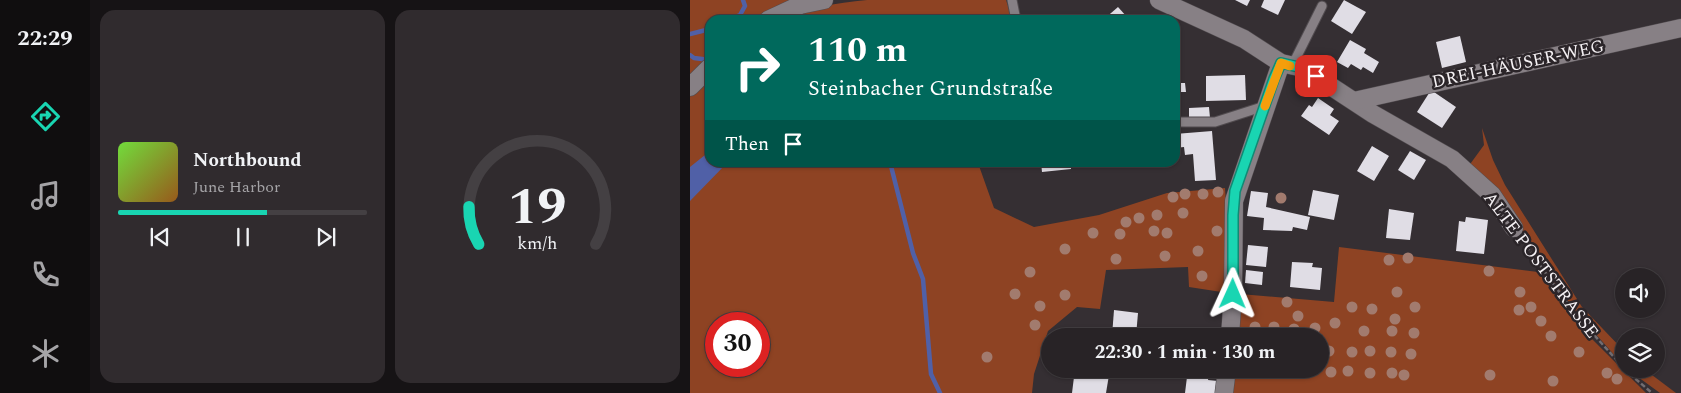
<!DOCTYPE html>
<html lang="en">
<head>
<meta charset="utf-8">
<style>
	:root { --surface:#282326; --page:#302b2e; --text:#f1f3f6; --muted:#a5a4a7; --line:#444043; --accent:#19d5b2 }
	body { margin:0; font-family:Spectral,serif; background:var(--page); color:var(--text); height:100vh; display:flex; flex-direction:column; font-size:19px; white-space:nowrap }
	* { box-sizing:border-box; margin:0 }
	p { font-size:16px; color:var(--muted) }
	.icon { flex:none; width:28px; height:28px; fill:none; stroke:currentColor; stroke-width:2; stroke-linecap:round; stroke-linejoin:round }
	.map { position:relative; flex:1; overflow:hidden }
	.panel { display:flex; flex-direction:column; gap:10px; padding:10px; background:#161315; width:600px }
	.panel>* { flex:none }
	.banner { position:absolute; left:15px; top:15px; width:475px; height:152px; border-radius:15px; box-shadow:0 1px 4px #0004,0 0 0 1px var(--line); background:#00695c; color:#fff; overflow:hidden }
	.fabs { position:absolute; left:925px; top:268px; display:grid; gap:10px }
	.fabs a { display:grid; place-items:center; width:50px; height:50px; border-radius:50%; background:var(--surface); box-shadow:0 1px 4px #0004,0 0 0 1px var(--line); font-size:25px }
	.speed { position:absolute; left:15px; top:312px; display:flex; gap:10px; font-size:25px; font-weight:700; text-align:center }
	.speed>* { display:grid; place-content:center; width:65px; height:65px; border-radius:50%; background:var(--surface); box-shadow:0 1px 4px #0004,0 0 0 1px var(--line); line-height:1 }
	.speed .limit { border:8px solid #d22; background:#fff; color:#111 }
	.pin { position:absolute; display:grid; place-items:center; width:42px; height:42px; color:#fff; margin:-21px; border-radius:10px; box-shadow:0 2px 8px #0006 }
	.me { position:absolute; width:55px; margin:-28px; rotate:1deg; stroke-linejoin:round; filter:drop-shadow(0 0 4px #0008) }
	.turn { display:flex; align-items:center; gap:18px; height:105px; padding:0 20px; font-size:22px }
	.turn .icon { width:65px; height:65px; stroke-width:2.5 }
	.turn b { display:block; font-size:35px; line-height:42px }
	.then { display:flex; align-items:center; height:48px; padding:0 20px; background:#0003; gap:10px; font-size:19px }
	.panel .widget { flex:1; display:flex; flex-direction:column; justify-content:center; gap:8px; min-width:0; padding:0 18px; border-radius:15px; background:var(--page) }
	.panel .dial { align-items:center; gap:0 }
	.dial svg { height:130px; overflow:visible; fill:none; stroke:var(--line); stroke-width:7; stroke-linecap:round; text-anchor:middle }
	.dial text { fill:var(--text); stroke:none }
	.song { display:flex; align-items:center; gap:15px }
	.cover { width:60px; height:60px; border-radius:8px; background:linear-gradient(135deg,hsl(100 70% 55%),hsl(30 70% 35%)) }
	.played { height:5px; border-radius:2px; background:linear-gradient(90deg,var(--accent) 60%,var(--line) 60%) }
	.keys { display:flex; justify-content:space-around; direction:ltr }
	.panel .tiles { flex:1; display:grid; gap:10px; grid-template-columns:repeat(2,1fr) }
	.trip { position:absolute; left:351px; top:328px; width:288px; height:50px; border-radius:25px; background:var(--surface); box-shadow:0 1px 4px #0004,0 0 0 1px var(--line); font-weight:700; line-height:50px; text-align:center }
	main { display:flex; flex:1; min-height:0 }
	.menu { display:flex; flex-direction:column; width:90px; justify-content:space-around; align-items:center; background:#100e0f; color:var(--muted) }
	.menu .icon { width:35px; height:35px }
	.menu .current { color:var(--accent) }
	.menu b { font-size:22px; color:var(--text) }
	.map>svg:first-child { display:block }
	.green { fill:#8e4323; fill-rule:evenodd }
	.water { fill:#5060a7 }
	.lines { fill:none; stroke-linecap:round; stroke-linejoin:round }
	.stream { stroke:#5060a7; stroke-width:4.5 }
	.building { fill:#e0dde5 }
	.service-casing { stroke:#514b4f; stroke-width:11 }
	.minor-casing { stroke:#514b4f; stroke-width:19 }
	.path { stroke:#736e72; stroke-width:2.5; stroke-dasharray:5 2.5; stroke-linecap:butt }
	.service { stroke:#878085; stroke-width:9 }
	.minor { stroke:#878085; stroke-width:18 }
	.tree { fill:#a27b6e }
	.route-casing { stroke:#108a74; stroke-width:12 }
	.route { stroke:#19d5b2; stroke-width:9 }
	.slow { stroke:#f59e0b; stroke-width:9 }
	.labels { text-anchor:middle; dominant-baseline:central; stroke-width:5; stroke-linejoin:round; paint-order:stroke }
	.street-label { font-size:18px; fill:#f4f0f3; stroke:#2b2529 }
</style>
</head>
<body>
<main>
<nav class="menu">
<b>22:29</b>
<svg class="icon current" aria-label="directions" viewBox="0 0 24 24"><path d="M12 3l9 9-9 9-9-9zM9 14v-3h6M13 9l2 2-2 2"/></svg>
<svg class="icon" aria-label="music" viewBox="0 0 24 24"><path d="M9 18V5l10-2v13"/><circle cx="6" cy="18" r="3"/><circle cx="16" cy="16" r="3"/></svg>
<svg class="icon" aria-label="phone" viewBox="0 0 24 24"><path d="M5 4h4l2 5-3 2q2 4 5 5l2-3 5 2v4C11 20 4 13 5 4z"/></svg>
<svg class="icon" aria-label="climate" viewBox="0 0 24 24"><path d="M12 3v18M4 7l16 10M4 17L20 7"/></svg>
</nav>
<section class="panel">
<div class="tiles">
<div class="widget">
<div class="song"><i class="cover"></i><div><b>Northbound</b><p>June Harbor</p></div></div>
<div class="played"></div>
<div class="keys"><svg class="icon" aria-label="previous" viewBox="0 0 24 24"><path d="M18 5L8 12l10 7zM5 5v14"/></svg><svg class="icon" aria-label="pause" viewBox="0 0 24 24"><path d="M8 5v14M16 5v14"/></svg><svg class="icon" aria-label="next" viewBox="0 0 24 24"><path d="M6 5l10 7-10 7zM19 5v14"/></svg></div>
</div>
<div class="widget dial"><svg viewBox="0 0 100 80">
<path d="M14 69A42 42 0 1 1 86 69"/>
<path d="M14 69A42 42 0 0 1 8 46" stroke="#19d5b2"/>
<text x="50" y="56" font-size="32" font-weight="700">19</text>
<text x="50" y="72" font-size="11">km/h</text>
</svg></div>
</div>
</section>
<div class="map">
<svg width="991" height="393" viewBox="0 0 991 393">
	<rect width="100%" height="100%" fill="#352f33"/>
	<!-- green -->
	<g class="green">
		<path d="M0 0H104L65 20H20V60L0 80Z"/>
		<path d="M177 0H316L323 20H88C117 8 145 3 177 0Z"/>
		<path d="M20 74V162L288 163 304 208 344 227 409 215 477 193 535 188 539 246 538 293 499 287 498 267 416 270 410 309 387 307 358 331 344 374 342 393H0V93ZM26 324H69V366H26Z"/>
		<path d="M792 128 803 160 815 185 892 307 934 351V366L887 313 859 275 814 203 778 167 794 145Z"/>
		<path d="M649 247 848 272 898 335 956 393H539L542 369H630V336H546L550 294 644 302Z"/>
		<path d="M937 369H954L986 393H970Z"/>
	</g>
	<!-- water -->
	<path class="water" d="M20 151V162L35 163V165L0 201V167Z"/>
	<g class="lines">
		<!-- stream -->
		<g class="stream">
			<path d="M38 20 50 15 55 6 53 0"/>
			<path d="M0 34 20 29"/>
			<path d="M0 55 4 58 20 60"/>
			<path d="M200 162 223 253 233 279 241 374 250 393"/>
		</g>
	</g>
	<!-- building -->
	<g class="building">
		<path d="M545 0H560L557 6Z"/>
		<path d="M574 0H595L588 15 571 7Z"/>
		<path d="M654 0 676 12 662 34 641 21Z"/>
		<path d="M428 7 437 17 434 20H413Z"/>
		<path d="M770 36 776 62 752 68 746 42Z"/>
		<path d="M660 40 676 49 674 53 689 62 683 73 673 67 671 70 661 64 658 68 647 62Z"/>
		<path d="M485 66H487L488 76H491V83H495L496 92H488V100H485Z"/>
		<path d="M555 75 556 100 516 101V76Z"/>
		<path d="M741 90 766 107 752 128 727 112Z"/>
		<path d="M628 98 644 109 640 115 649 121 639 135 611 116 619 105 622 107Z"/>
		<path d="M519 107 520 118 499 119V108Z"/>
		<path d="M522 131 526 180 505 181 503 154 495 155 494 147 485 148V134Z"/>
		<path d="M682 146 699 156 684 181 667 171Z"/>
		<path d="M720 151 736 160 724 180 708 170Z"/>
		<path d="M351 162H381V169L352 172Z"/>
		<path d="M623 190 649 195 644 220 618 215Z"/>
		<path d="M561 191 578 193 576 207 620 217 617 230 603 227 602 231 573 230 574 218 557 216Z"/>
		<path d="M699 209 724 213 720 240 696 238Z"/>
		<path d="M776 217 798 220 794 254 766 251 769 221 775 222Z"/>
		<path d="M558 245 578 247 576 267 556 265Z"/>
		<path d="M602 262 623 263 622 267 632 268 630 290 600 287Z"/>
		<path d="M556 270 573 272 572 285 555 283Z"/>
		<path d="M424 310 448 313 446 336H422Z"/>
		<path d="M385 369H420L416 393H382Z"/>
		<path d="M498 369H520L518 380 528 381 527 393H495Z"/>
	</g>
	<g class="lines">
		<!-- service casing -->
		<g class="service-casing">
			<g id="service">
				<path d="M322 0 326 20"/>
				<path d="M602 66 632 6"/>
				<path d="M485 122H525L575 106"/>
			</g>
		</g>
		<!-- minor casing -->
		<g class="minor-casing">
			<g id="minor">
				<path d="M469 0 554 39 591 63 613 68 683 114 762 159 802 195 824 228"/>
				<path d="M78 20 110 5 134 0"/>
				<path d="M0 87 20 67"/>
				<path d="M664 101 991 28"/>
				<path d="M540 336 543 294 544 201 591 63"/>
				<path d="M534 393 537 369"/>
			</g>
		</g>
		<!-- path -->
		<g class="path">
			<path d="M832 240 885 314 934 368"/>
			<path d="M934 369 962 393"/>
		</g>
		<!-- service -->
		<use href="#service" class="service"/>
		<!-- minor -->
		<use href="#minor" class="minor"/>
	</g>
	<!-- trees -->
	<g class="tree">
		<circle cx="528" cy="192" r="5.5"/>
		<circle cx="495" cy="194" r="5.5"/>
		<circle cx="513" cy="194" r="5.5"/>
		<circle cx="483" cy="197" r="5.5"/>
		<circle cx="591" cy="198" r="5.5"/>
		<circle cx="493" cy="213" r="5.5"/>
		<circle cx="467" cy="215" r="5.5"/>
		<circle cx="449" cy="218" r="5.5"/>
		<circle cx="436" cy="222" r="5.5"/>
		<circle cx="464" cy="231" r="5.5"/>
		<circle cx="527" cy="231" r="5.5"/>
		<circle cx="403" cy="233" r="5.5"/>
		<circle cx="477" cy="233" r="5.5"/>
		<circle cx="430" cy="234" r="5.5"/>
		<circle cx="375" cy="249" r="5.5"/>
		<circle cx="508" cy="251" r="5.5"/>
		<circle cx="475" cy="256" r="5.5"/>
		<circle cx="718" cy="258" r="5.5"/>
		<circle cx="426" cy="259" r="5.5"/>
		<circle cx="699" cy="260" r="5.5"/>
		<circle cx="799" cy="271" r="5.5"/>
		<circle cx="340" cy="272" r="5.5"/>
		<circle cx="512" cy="276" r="5.5"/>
		<circle cx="707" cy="292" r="5.5"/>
		<circle cx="830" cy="292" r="5.5"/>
		<circle cx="325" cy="294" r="5.5"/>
		<circle cx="375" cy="295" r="5.5"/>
		<circle cx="597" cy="302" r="5.5"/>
		<circle cx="350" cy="306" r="5.5"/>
		<circle cx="662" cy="307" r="5.5"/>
		<circle cx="725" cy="307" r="5.5"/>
		<circle cx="841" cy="307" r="5.5"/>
		<circle cx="682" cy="309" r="5.5"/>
		<circle cx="829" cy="310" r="5.5"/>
		<circle cx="608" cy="316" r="5.5"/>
		<circle cx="705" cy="319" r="5.5"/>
		<circle cx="851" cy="321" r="5.5"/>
		<circle cx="645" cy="323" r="5.5"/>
		<circle cx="345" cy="325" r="5.5"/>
		<circle cx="565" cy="327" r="5.5"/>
		<circle cx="584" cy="327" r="5.5"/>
		<circle cx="625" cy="328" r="5.5"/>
		<circle cx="604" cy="329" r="5.5"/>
		<circle cx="674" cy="331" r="5.5"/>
		<circle cx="702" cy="331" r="5.5"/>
		<circle cx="724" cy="333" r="5.5"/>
		<circle cx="861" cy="336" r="5.5"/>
		<circle cx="639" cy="351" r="5.5"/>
		<circle cx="680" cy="351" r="5.5"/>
		<circle cx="662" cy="352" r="5.5"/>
		<circle cx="701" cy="352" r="5.5"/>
		<circle cx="889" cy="352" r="5.5"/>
		<circle cx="721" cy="354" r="5.5"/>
		<circle cx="297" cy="357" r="5.5"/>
		<circle cx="658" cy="371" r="5.5"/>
		<circle cx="641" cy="372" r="5.5"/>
		<circle cx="680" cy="373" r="5.5"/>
		<circle cx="702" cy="373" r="5.5"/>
		<circle cx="917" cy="373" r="5.5"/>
		<circle cx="714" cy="375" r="5.5"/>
		<circle cx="800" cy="375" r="5.5"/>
		<circle cx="927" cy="379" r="5.5"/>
		<circle cx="863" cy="381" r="5.5"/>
	</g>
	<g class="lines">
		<!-- route casing -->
		<g class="route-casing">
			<path id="route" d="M543 294V215L545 191 584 79 591 63 613 68 626 76"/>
		</g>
		<!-- route -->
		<use href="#route" class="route"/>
		<!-- slow -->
		<path class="slow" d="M575 106 591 63 600 66"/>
	</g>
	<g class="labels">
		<!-- street labels -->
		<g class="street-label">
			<text transform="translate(828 64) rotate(-12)">DREI-HÄUSER-WEG</text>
			<text transform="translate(851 265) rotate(53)">ALTE POSTSTRASSE</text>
		</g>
	</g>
</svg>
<div class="fabs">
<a><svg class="icon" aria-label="sound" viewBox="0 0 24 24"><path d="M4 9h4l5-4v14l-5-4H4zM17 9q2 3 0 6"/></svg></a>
<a><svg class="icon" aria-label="layers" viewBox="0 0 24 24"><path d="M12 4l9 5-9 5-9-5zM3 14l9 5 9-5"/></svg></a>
</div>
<div class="speed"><div class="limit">30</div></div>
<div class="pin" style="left:626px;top:76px;background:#d93025"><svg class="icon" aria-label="arrive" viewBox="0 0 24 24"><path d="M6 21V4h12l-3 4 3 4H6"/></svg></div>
<svg class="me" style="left:543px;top:294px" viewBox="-20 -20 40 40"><path d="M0-17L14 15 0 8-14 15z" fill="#19d5b2" stroke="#fff" stroke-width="4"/></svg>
<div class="trip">22:30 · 1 min · 130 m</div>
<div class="banner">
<div class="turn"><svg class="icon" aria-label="right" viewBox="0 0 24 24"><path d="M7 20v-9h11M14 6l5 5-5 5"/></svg><div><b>110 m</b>Steinbacher Grundstraße</div></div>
<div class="then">Then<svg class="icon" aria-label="arrive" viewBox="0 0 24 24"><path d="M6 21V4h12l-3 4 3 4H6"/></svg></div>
</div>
</div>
</main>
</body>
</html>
